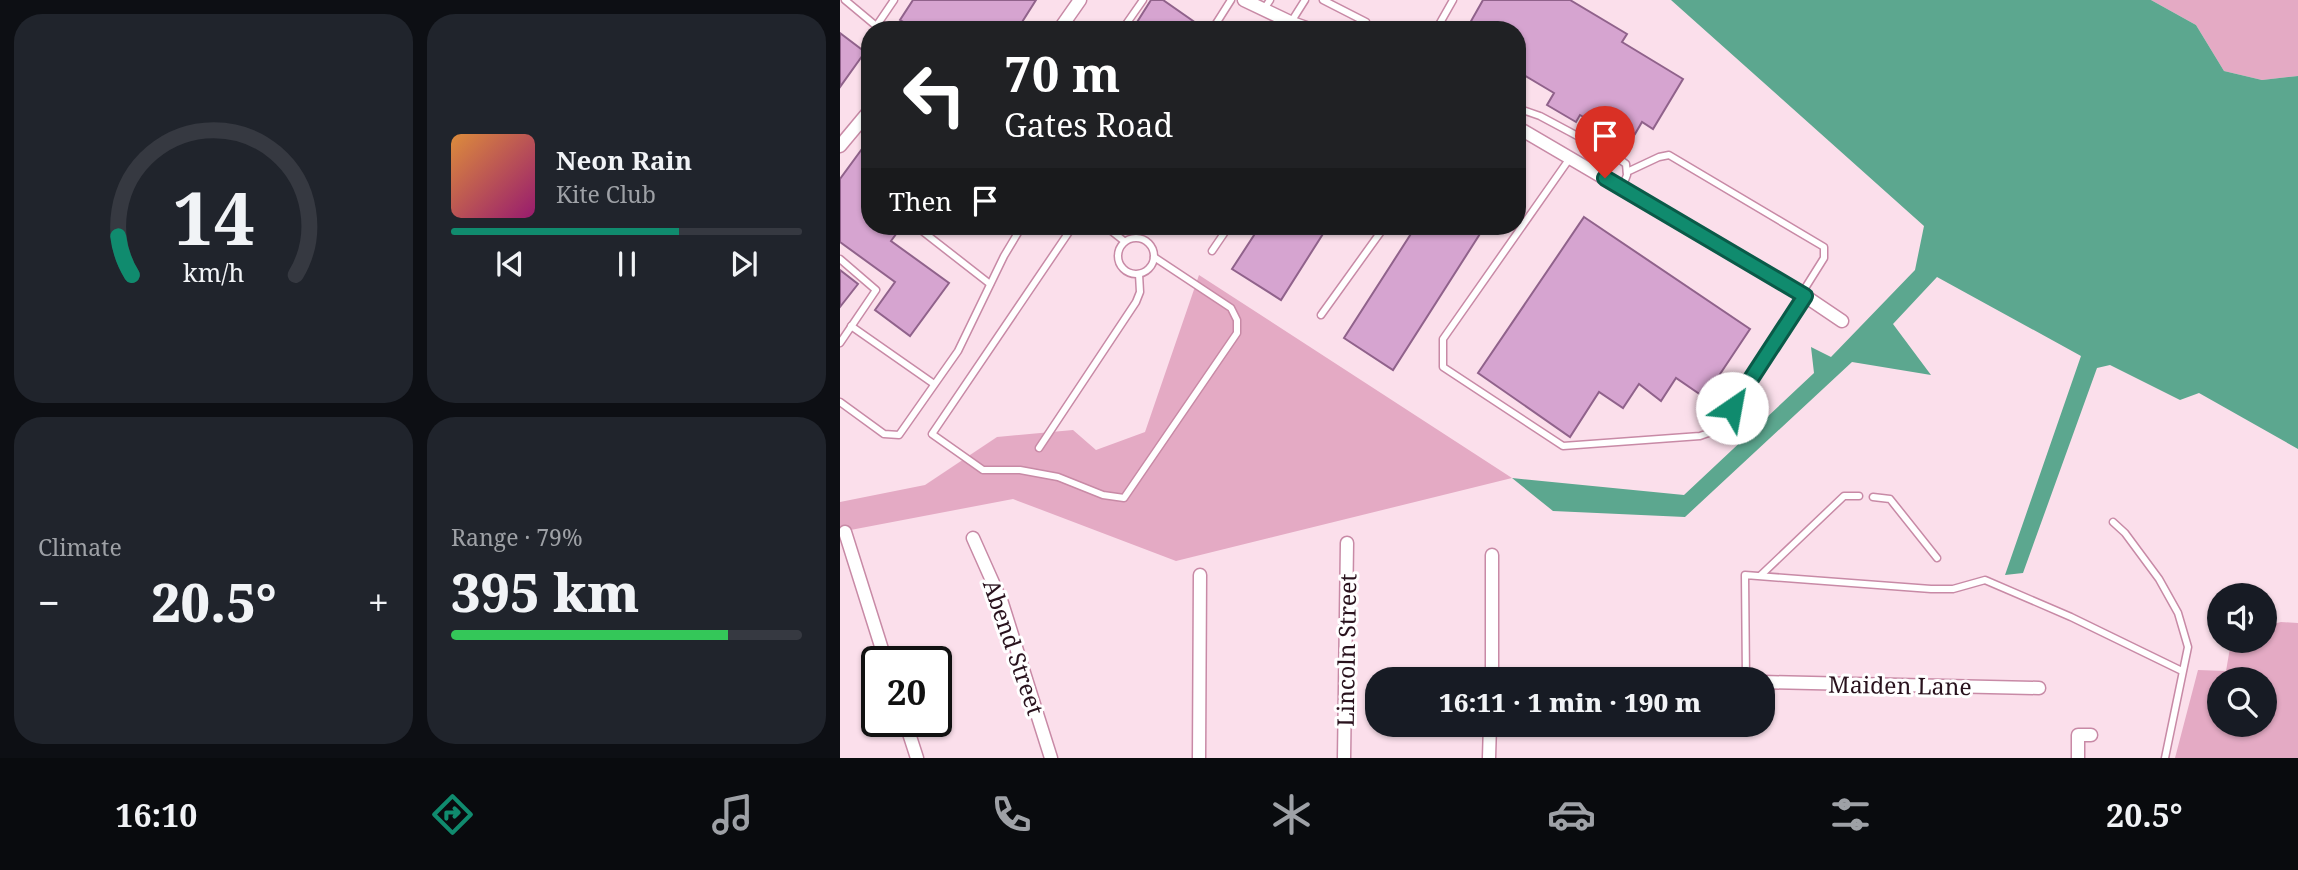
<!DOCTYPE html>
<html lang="en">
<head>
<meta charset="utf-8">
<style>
	:root { --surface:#171b24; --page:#20242c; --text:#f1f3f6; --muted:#9ea1a6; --line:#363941; --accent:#108b6e }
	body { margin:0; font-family:"Noto Serif",serif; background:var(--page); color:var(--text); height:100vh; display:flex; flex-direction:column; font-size:26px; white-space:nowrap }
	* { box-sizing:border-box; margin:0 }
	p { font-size:23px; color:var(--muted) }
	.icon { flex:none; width:38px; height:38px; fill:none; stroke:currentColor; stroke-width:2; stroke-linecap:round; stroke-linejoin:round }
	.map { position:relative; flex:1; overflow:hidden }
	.sheet { display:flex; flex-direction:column; gap:14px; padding:14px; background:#0d0f14; width:840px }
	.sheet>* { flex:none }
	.hud { position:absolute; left:21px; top:21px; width:665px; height:214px; border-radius:28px; box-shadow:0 2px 5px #0004; background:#202124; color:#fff; overflow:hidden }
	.tools { position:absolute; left:1367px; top:583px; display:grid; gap:14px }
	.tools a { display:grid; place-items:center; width:70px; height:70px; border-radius:50%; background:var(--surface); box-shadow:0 2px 5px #0004; font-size:35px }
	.speed { position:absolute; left:21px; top:646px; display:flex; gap:14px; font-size:35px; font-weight:700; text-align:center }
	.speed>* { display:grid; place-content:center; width:91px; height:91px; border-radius:50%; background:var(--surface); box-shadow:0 2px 5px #0004; line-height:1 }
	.speed .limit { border:4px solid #111; border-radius:10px; background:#fff; color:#111 }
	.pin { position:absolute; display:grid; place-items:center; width:60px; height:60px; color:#fff; margin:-72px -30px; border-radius:50% 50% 50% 0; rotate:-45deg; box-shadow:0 0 7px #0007 }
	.pin .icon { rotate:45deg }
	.me { position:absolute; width:77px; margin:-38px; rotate:33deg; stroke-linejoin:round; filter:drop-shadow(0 0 5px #0008) }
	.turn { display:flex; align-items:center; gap:24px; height:147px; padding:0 28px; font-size:32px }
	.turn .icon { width:91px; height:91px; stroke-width:2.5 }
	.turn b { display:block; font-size:49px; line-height:60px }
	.then { display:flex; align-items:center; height:66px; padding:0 28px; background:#0003; gap:14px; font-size:26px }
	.big { font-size:52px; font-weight:800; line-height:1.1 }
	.sheet .card { flex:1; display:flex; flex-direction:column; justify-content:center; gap:10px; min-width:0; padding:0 24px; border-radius:28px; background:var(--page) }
	.sheet .dial { align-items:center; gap:0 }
	.dial svg { height:182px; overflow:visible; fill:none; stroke:var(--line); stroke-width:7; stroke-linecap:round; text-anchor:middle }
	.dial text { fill:var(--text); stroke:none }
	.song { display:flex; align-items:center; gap:21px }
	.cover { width:84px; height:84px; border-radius:10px; background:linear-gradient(135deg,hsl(30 70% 55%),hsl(320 70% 35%)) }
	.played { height:7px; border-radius:4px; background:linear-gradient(90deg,var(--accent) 65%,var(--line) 65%) }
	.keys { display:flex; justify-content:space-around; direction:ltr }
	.heat { display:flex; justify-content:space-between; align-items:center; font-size:38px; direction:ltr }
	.charge { height:10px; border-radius:5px; background:linear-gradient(90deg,#34c759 79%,var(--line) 0) }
	.sheet .tiles { flex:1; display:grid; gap:14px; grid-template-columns:repeat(2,1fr) }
	.trip { position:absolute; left:525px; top:667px; width:410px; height:70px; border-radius:28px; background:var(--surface); box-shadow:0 2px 5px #0004; font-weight:800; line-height:70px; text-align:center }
	.dock { display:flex; height:112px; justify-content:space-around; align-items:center; background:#090b0e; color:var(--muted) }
	.dock .icon { width:49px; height:49px }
	.dock .active { color:var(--accent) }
	.dock b { font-size:32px; color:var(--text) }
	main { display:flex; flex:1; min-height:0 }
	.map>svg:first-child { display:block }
	.green { fill:#e4aac4; fill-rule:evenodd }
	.water { fill:#5ca78f }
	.building { fill:#d6a4d0; stroke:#90628b; stroke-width:2 }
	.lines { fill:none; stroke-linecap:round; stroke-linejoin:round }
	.service-casing { stroke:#c88aa6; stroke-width:9 }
	.minor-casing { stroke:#c88aa6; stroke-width:15 }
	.service { stroke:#fff; stroke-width:6 }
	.minor { stroke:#fff; stroke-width:12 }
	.route-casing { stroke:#0a5a48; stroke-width:18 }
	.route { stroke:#108b6e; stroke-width:12 }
	.labels { text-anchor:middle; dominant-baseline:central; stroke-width:6; stroke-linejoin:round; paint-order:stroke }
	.street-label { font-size:23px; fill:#29121d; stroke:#fff }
</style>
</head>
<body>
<main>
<section class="sheet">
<div class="tiles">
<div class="card dial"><svg viewBox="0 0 100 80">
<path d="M14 69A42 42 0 1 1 86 69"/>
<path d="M14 69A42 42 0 0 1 8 52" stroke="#108b6e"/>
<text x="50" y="56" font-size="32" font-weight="700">14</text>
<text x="50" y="72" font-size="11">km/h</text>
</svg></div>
<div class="card">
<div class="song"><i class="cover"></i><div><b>Neon Rain</b><p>Kite Club</p></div></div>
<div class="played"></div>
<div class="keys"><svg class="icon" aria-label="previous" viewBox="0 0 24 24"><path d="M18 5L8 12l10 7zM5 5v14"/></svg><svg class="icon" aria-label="pause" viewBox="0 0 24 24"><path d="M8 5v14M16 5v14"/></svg><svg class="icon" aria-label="next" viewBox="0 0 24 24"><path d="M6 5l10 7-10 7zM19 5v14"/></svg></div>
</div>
<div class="card"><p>Climate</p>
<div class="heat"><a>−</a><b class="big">20.5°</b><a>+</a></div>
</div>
<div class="card"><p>Range · 79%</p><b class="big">395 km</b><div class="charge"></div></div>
</div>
</section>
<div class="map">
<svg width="1458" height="758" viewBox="0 0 1458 758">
	<rect width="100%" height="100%" fill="#fbdfeb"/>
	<!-- green -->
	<g class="green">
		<path d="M1311 0H1458V76L1422 80 1384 71 1356 25Z"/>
		<path d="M359 275 672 478 336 561 173 499 0 532V502L85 485 157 437 233 430 256 450 305 432Z"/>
		<path d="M1441 622 1458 623V758H1335L1358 670 1386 671 1390 648 1397 641 1424 640 1425 626ZM1379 679H1424V724H1379Z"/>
	</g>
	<!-- water -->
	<path class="water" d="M831 0H1311L1356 25 1384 71 1422 80 1458 76V449L1359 393 1340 400 1270 365 1257 368 1183 573 1165 575 1241 356 1097 277 1053 324 1091 375 1012 362 845 517 713 511 672 478 844 495 974 373 971 347 991 357 1075 270 1084 226Z"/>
	<!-- building -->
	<g class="building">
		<path d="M73 0H196L177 30H66L69 25 60 20Z"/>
		<path d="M311 0H323L366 30H292Z"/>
		<path d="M643 0H730L787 34 782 42 843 79 813 129 802 122 795 134 788 129 782 139 740 115 736 122 707 105 714 93 677 71V30H626Z"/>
		<path d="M0 33 25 52 0 87Z"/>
		<path d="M30 138V226H62L51 241 109 283 70 336 35 310 55 282 0 242V179Z"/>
		<path d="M744 217 910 329 866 395H861L836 378 821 401 799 384 783 408 759 392 730 437 638 373Z"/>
		<path d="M420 226H488L441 300 392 269Z"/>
		<path d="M576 226H645L553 370 504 338Z"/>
		<path d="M0 270 18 284 0 307Z"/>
	</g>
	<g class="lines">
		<!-- service casing -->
		<g class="service-casing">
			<g id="service">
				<path d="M5 0 41 30"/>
				<path d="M483 0 526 22 522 30"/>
				<path d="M424 9 430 0"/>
				<path d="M37 25 54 0"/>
				<path d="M282 30 303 0"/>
				<path d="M372 30 391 0"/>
				<path d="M446 30 465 0"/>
				<path d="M596 30 613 0"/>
				<path d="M677 108 700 116 775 156 786 164 787 175 782 188"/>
				<path d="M730 158 603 339V367L723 446 860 436 877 430 965 296"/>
				<path d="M787 172 819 157 829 155 984 247V258L962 293"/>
				<path d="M233 226 92 434 143 470H180L218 477 263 495 284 498 397 333V320L391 308 314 257"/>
				<path d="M265 226 284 241"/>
				<path d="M77 227 150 284"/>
				<path d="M135 227 136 226"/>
				<circle cx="296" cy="256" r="18"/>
				<path d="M372 251 389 226"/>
				<path d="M0 259 36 290 0 343"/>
				<path d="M481 315 545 226"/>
				<path d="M11 326 94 384"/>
				<path d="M0 402 44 434 59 435 118 351 164 256 182 226"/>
				<path d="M199 448 296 302 300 292 299 274"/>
				<path d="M1033 497 1050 499 1097 558"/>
				<path d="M1273 522 1285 533 1319 579 1338 613 1348 647 1325 758"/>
				<path d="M921 575 1004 496H1019"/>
				<path d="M906 679 905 575 1091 589H1113L1145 580 1231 617 1342 671"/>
			</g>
		</g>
		<!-- minor casing -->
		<g class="minor-casing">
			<g id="minor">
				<path d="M404 0 452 23 472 30"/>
				<path d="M219 30 240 0"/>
				<path d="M677 127 962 294 1002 321"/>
				<path d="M0 146 30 110"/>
				<path d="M5 532 46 662"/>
				<path d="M133 538 162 603 211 758"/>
				<path d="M652 555V679"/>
				<path d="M652 676 781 679"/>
				<path d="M922 682 1199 688"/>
				<path d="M65 721 77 758"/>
				<path d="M359 758 360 575"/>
				<path d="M504 758 507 543"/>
				<path d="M649 758 650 724"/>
				<path d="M1238 758V735H1251"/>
			</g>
		</g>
		<!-- service -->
		<use href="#service" class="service"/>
		<!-- minor -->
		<use href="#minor" class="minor"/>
	</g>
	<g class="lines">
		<!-- route casing -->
		<g class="route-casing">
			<path id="route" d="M765 178 965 296 892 408"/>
		</g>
		<!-- route -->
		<use href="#route" class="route"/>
	</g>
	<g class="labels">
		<!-- street labels -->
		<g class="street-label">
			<text transform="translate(174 647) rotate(71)">Abend Street</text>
			<text transform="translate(506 650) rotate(-89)">Lincoln Street</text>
			<text transform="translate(1060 685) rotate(1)">Maiden Lane</text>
		</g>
	</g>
</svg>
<div class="tools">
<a><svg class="icon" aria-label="sound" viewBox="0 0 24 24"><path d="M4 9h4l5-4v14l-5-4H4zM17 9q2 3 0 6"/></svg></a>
<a><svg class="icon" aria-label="search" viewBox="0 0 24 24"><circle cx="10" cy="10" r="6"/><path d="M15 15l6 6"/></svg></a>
</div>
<div class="speed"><div class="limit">20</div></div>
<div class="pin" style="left:765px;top:178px;background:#d93025"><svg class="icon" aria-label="arrive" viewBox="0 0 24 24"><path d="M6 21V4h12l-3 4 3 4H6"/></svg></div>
<svg class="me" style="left:892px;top:408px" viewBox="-20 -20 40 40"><circle r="19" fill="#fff"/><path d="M0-13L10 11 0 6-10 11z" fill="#108b6e"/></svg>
<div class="trip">16:11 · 1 min · 190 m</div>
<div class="hud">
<div class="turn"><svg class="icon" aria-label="left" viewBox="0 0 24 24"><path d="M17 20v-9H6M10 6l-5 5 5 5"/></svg><div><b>70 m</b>Gates Road</div></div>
<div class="then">Then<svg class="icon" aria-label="arrive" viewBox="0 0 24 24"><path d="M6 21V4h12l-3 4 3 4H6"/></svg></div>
</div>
</div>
</main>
<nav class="dock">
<b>16:10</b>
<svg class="icon active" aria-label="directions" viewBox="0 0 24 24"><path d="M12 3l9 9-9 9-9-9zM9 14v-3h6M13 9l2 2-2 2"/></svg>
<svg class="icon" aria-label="music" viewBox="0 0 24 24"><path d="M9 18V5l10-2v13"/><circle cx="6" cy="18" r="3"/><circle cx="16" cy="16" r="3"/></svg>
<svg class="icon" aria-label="phone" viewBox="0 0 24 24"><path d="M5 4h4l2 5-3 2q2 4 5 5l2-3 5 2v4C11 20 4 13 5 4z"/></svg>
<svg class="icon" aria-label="climate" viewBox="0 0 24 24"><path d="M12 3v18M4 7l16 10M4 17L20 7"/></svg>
<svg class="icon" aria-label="car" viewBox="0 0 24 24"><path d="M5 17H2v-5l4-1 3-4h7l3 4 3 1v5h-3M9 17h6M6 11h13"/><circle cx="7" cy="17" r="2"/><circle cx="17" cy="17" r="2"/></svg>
<svg class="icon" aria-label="filters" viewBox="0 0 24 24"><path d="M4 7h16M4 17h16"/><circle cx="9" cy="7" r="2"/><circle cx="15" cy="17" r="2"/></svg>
<b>20.5°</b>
</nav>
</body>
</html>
